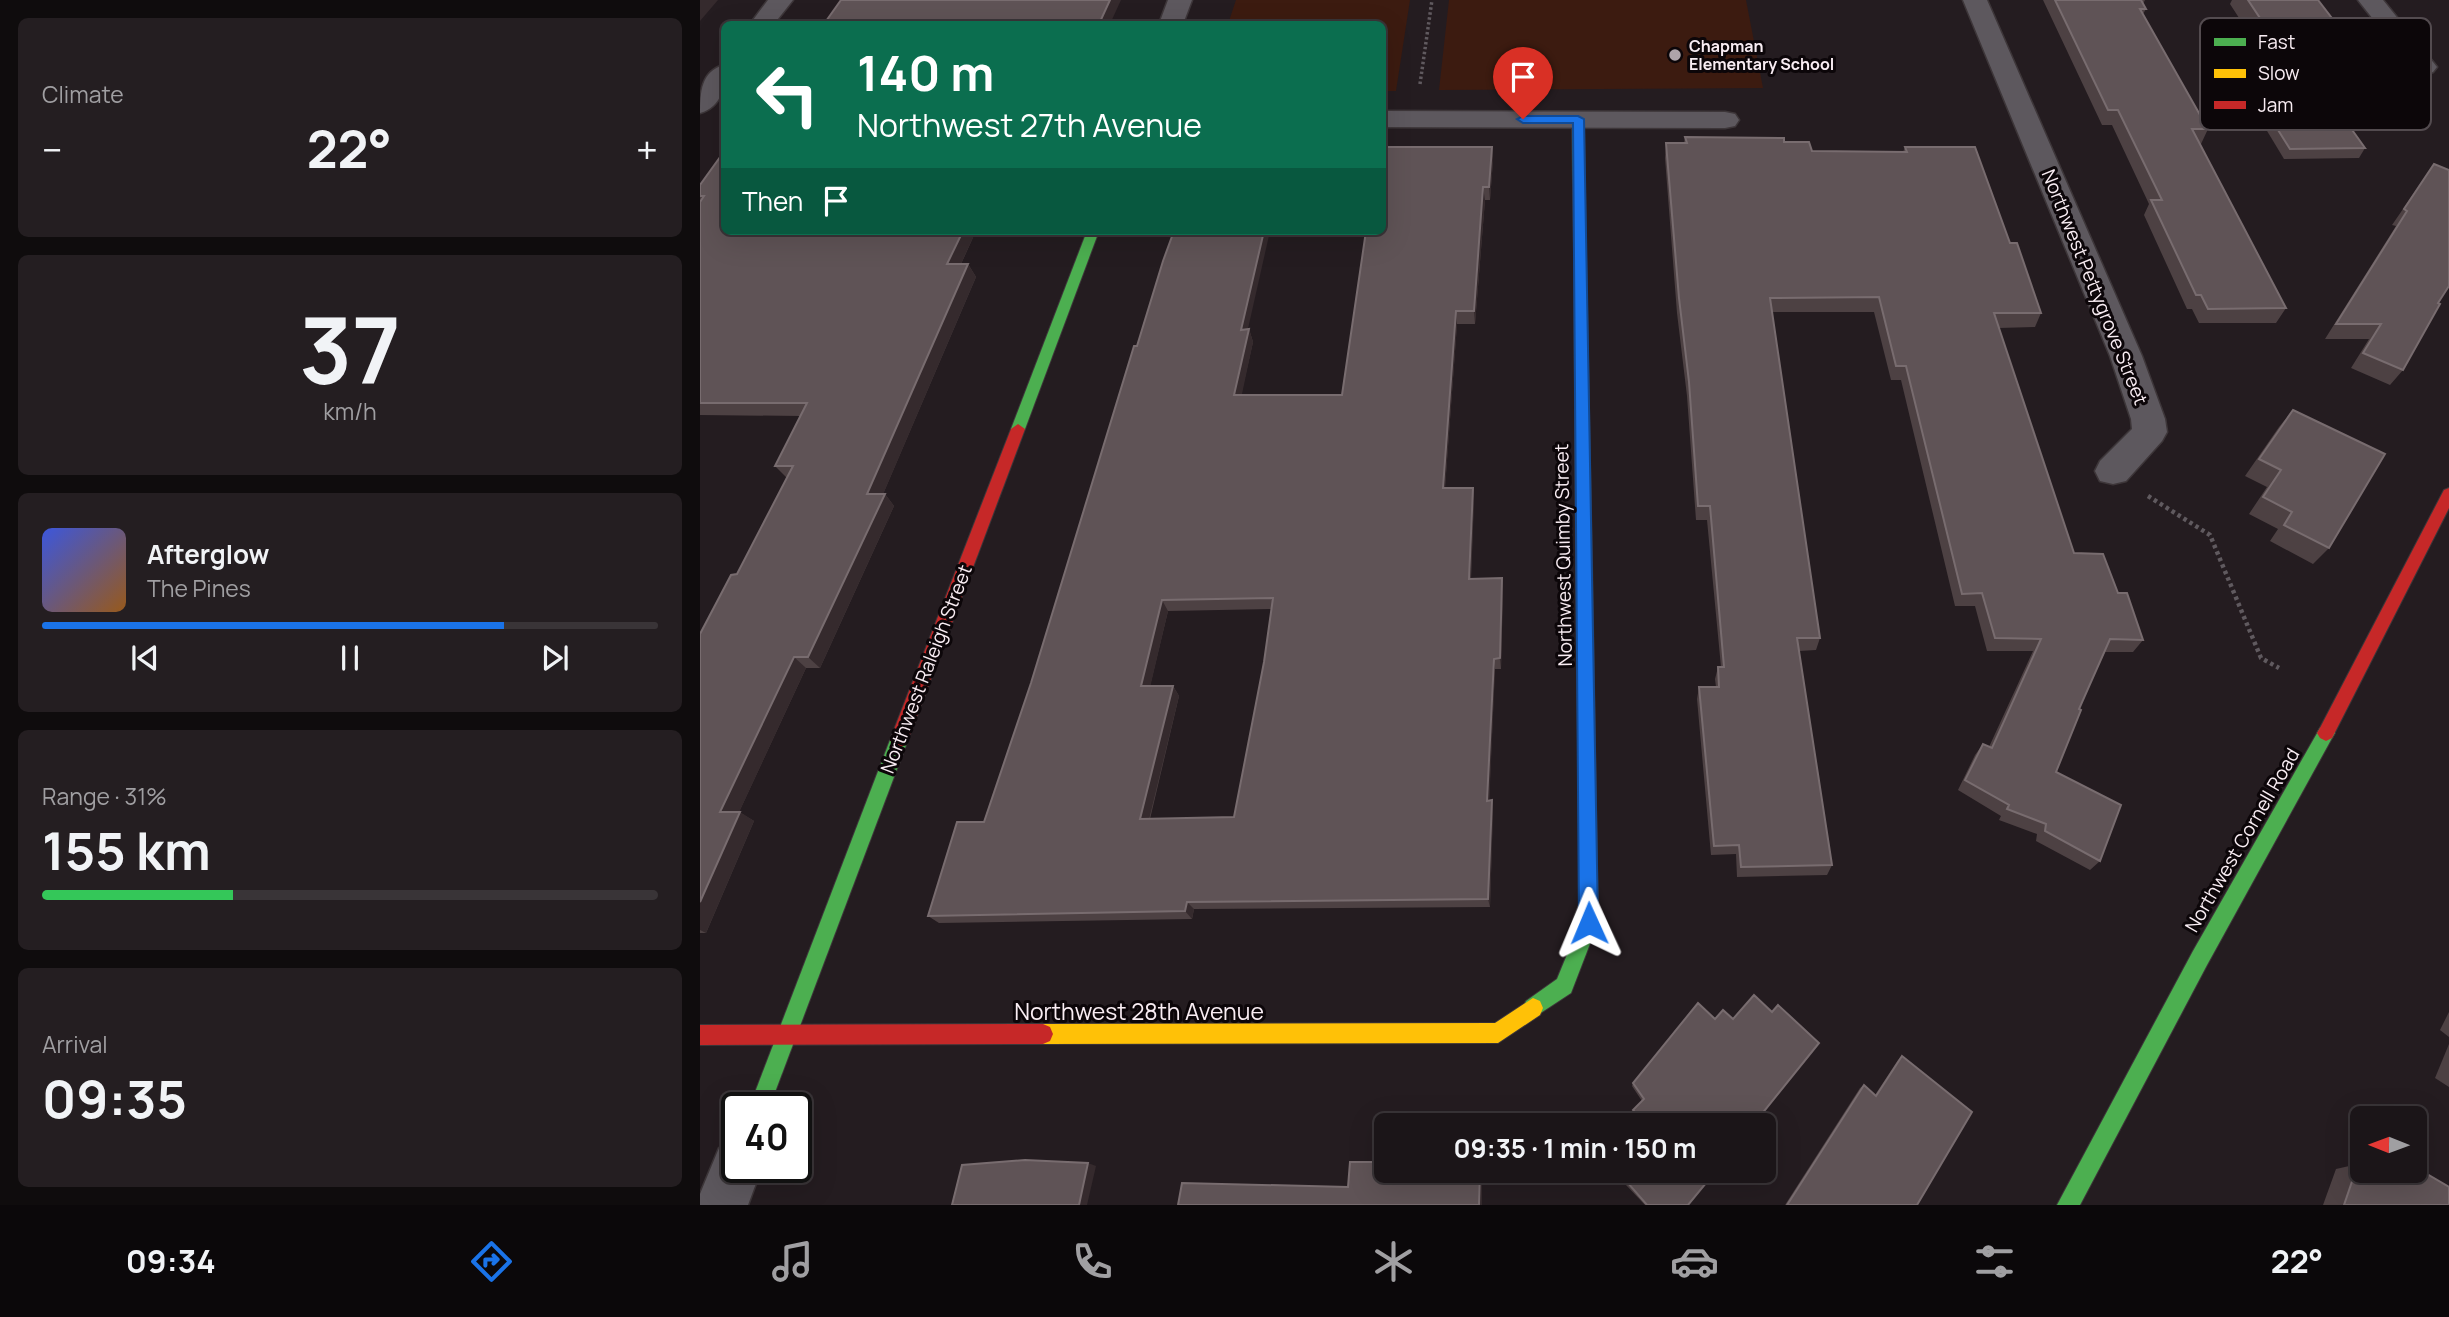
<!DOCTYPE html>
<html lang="en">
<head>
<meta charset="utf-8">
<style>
	:root { --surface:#1b1518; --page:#241e21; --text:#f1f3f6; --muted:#a09fa2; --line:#393437; --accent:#1a73e8 }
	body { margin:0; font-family:Manrope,sans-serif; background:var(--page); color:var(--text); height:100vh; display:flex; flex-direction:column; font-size:26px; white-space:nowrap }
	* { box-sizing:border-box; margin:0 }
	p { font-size:23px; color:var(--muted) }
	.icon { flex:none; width:38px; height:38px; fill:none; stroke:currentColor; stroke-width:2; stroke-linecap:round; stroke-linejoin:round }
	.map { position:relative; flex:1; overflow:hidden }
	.side { display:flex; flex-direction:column; gap:18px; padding:18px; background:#0f0c0d; width:700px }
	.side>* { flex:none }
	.hud { position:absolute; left:21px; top:21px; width:665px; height:214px; border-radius:10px; box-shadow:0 7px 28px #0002,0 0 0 2px var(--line); background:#0b6e4f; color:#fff; overflow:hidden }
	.needle { width:46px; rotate:271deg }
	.tools { position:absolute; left:1650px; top:1106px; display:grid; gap:14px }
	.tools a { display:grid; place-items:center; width:77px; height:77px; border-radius:10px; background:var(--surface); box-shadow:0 7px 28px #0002,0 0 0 2px var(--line); font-size:35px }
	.speed { position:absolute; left:21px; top:1092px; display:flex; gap:14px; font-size:35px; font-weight:700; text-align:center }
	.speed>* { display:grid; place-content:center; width:91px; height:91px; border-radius:50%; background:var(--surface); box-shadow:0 7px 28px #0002,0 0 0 2px var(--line); line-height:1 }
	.speed .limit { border:4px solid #111; border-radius:10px; background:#fff; color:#111 }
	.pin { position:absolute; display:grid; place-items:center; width:60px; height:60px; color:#fff; margin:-72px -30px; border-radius:50% 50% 50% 0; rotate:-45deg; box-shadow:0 0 7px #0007 }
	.pin .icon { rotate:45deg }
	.me { position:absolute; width:77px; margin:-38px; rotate:359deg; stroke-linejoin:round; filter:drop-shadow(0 0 5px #0008) }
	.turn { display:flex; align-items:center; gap:24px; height:147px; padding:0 21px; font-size:32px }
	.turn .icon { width:91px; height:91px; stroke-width:2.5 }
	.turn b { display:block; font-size:49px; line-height:60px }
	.then { display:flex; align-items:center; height:66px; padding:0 21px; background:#0003; gap:14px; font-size:26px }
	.big { font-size:52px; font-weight:700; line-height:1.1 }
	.side .tile { flex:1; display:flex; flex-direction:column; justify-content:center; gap:10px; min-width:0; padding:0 24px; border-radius:10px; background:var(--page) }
	.side .dial { align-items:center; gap:0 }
	.dial b { font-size:91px; line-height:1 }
	.song { display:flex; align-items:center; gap:21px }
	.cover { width:84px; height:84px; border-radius:10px; background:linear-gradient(135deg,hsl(230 70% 55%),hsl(30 70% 35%)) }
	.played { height:7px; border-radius:4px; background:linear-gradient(90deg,var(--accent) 75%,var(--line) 75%) }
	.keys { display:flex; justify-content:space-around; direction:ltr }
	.heat { display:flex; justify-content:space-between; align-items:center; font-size:38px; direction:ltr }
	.charge { height:10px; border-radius:5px; background:linear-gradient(90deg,#34c759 31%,var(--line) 0) }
	.trip { position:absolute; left:674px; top:1113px; width:402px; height:70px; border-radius:10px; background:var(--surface); box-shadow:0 7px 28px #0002,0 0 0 2px var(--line); font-weight:700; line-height:70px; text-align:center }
	.dock { display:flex; height:112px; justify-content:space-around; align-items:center; background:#0b080a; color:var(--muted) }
	.dock .icon { width:49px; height:49px }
	.dock .current { color:var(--accent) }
	.dock b { font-size:32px; color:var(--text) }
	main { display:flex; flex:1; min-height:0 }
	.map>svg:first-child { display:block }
	.green { fill:#3c1b10 }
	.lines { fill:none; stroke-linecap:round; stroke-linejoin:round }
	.street-casing { stroke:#3d3639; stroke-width:3 }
	.fast-casing { stroke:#3d3639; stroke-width:2 }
	.slow-casing { stroke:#3d3639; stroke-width:2 }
	.jam-casing { stroke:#3d3639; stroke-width:2 }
	.path-far1 { stroke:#605a5f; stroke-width:3.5; stroke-dasharray:2.5 2.5; stroke-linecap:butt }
	.path { stroke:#605a5f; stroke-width:4.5; stroke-dasharray:3.5 3.5; stroke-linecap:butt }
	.street { fill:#5d585e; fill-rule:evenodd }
	.fast { fill:#4caf50; fill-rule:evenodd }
	.slow { fill:#ffc107; fill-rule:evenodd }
	.jam { fill:#c62828; fill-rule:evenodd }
	.wall { fill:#4d4143; fill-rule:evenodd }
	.shaded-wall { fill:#352a2d }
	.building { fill:#5f5356; stroke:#786c6f; stroke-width:2; fill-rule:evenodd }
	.route { fill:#1a73e8; stroke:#114b97; stroke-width:2 }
	.poi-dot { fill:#aea4a9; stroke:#0c0609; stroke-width:2.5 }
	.labels { text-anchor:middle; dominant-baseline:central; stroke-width:6; stroke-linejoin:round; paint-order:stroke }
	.far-poi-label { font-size:16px; font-weight:bold; fill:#f9edf3; stroke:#0c0609; text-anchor:start }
	.street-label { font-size:19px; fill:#f9edf3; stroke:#0c0609 }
	.near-street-label { font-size:23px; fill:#f9edf3; stroke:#0c0609 }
	.key { fill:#0c0609; stroke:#534b4f; stroke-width:2 }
	.key-label { font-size:19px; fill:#f9edf3 }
</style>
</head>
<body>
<main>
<section class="side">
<div class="tile"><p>Climate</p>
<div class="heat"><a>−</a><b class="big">22°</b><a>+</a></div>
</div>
<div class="tile dial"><b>37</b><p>km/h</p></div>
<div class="tile">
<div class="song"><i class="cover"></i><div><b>Afterglow</b><p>The Pines</p></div></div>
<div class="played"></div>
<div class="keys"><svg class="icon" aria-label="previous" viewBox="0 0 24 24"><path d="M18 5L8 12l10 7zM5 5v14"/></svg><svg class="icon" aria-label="pause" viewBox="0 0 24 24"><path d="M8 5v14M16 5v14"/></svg><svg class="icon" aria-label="next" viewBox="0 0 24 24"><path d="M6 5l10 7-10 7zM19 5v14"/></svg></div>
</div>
<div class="tile"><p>Range · 31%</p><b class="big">155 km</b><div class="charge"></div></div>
<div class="tile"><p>Arrival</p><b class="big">09:35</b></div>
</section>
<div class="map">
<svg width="1749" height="1205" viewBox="0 0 1749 1205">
	<rect width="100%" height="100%" fill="#241c20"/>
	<!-- green -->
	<g class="green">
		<path d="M536 0H710L696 91H683L682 24H528Z"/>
		<path d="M749 0H1046L1063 88 739 90Z"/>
	</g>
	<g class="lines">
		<!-- street casing -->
		<g class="street-casing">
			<g id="street">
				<path d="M68 0H93L74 24H50Z"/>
				<path d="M468 0H492L483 24H459Z"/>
				<path d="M1263 0H1287L1442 356 1465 419 1467 432 1462 441 1426 481 1413 484 1400 481 1395 471 1400 461 1432 429 1431 419 1410 356Z"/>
				<path d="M1658 0H1683L1733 62 1737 67 1733 72 1724 75 1715 72Z"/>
				<path d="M24 65C26 85 22 107 0 113 0 93 1 71 24 65Z"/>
				<path d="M682 111 1025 112 1035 114 1039 120 1035 126 1025 128 682 127Z"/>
				<path d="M37 1140V1167H62L48 1205H0V1194L19 1148Z"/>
			</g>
		</g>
		<!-- fast casing -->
		<g class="fast-casing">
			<g id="fast">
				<path d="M878 116 884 119 886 253 880 257 874 253 872 119Z"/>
				<path d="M387 231H399L325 429 318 434 313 433 311 429Z"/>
				<path d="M884 557 889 559 892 563 898 923 871 993 833 1018 826 1015 823 1008 826 1001 857 979 880 923 876 563 879 559Z"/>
				<path d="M1626 725 1632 728 1635 733 1632 738 1507 965 1380 1205H1357L1493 951 1620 728Z"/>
				<path d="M199 732 205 735 208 740 69 1108H49L190 740 193 735Z"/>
			</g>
		</g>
		<!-- slow casing -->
		<g class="slow-casing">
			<path id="slow" d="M833 998 840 1001 843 1008 840 1015 798 1043 343 1044 336 1041 333 1034 336 1027 343 1024 795 1023Z"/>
		</g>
		<!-- jam casing -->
		<g class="jam-casing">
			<g id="jam">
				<path d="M880 249 886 253 892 563 889 567H879L876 563 874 253Z"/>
				<path d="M318 424 325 429 208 740 205 745 199 748 193 745 190 740 311 429Z"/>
				<path d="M1749 488V508L1632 738 1626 741 1620 738 1617 733 1620 728 1744 490Z"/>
				<path d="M343 1024 350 1027 353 1034 350 1041 343 1044 0 1045V1025Z"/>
			</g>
		</g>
		<!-- path-far1 -->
		<path class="path-far1" d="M720 84 732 0"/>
		<!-- path -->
		<path class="path" d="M1448 496 1510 535 1561 658 1579 668"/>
		<!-- street -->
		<use href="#street" class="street"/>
		<!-- fast -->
		<use href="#fast" class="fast"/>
		<!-- slow -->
		<use href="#slow" class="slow"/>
		<!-- jam -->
		<use href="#jam" class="jam"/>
	</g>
	<!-- wall -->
	<g class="wall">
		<path d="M1343 0H1445L1443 4 1446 9 1443 14 1508 129 1501 144H1500L1586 308 1576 323H1499L1492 309H1487L1444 215 1449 204 1412 125H1402Z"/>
		<path d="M1532 0H1618L1651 43 1646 52 1662 74 1651 92H1587L1530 4Z"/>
		<path d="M1563 106 1665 148 1659 158 1584 159 1558 116Z"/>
		<path d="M985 137 1084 142 1112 151 1203 152 1205 147 1310 243 1341 313 1335 327 1299 328 1374 553 1418 593 1443 640 1433 652H1405L1379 709 1356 772 1400 861 1390 870 1336 841 1337 834 1299 820 1301 816 1258 790 1275 755 1283 744 1289 747 1333 651H1287L1275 606H1255L1201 380H1191L1174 312H1072L1120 638 1116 650 1099 651 1132 865 1127 875 1037 877 1036 854 1011 855 997 699 999 687H1016L1015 679 1018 667H1021L1007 520H996L987 396 977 313 965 158 966 143H984Z"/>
		<path d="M792 147 793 160 790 200H785L775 324H757L745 488H773L774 500 771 579 802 578 803 590 801 669H795L789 801 793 809 790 907 494 909 492 919 239 923 228 916 284 822 548 329H549L553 342 541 395H642ZM571 609 564 662 534 817 450 819 479 696 473 686H450L468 611Z"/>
		<path d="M1734 164 1738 303 1703 370 1690 385 1651 368 1669 339H1625L1696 226 1692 225Z"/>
		<path d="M0 185 24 231H276L261 264H268L276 277 183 494H185L194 506 120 668H106L39 812 54 821 6 933H0V634L37 574 87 478 75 466 101 416 0 415Z"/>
		<path d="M1593 410 1629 548 1613 564 1570 541 1578 529 1549 514 1567 487 1545 476 1579 427Z"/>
		<path d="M1072 1012 1119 1043 942 1123 932 1114 933 1110 942 1101 932 1086 933 1083 1015 1019H1033Z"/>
		<path d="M1749 1012V1037L1740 1030Z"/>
		<path d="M1749 1044V1087L1735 1078Z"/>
		<path d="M1202 1056 1217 1205H1085L1160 1088 1164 1085 1175 1095 1198 1060Z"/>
		<path d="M1658 1164 1673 1172V1171H1715L1749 1205H1623L1636 1169Z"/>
		<path d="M927 1182 988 1205H945L926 1185Z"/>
	</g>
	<!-- shaded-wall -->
	<g class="shaded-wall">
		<path d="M0 0H18L0 21Z"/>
		<path d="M410 0H421L410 24H399Z"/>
		<path d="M792 147 793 160 790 200 789 187Z"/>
		<path d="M783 187 785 200 775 324 774 311Z"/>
		<path d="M263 231H276L255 277 247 264Z"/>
		<path d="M564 231H570L545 342 541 330Z"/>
		<path d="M268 264 276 277 178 506 167 494Z"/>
		<path d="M756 311 757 324 744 500 743 488Z"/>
		<path d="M549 329 553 342 539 408 534 395Z"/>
		<path d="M773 488 774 500 770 590 769 579Z"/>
		<path d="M185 494 194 506 120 668 108 657Z"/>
		<path d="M802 578 803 590 801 669 800 658Z"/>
		<path d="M462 600 468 611 448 696 441 686Z"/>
		<path d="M94 657 106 668 35 821 20 812Z"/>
		<path d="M794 659 795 669 789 809 787 801Z"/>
		<path d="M473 686 479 696 447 828 440 819Z"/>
		<path d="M792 800 793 809 790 907 788 899Z"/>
		<path d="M40 812 54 821 6 933 0 930V902Z"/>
		<path d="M487 902 494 909 492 919 485 911Z"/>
		<path d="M388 1163 396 1166 387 1205H379Z"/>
		<path d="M780 1171H782V1205H779Z"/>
	</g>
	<!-- building -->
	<g class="building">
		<path d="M141 0H410L399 24H124Z"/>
		<path d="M1355 0H1441L1446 9H1440L1508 129H1492L1586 308 1508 309 1501 295H1496L1451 200H1462L1418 110H1408Z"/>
		<path d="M1548 0H1618L1651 43 1640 44 1662 74H1597Z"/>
		<path d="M1563 106H1635L1665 148 1590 149Z"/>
		<path d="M985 137 1084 138V142H1109L1112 151 1207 152 1205 147H1275L1310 243H1317L1341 313H1294L1374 553 1403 554 1418 593H1427L1443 640 1410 639 1379 709 1381 710 1356 772 1421 805 1400 861 1345 831 1346 824 1307 809 1309 805 1265 780 1283 744 1292 748 1341 639 1295 638 1282 593 1262 594 1206 366H1196L1179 297 1070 298 1120 638H1097L1132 865 1041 867 1039 845 1014 846 999 687H1019L1018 667H1024L1010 506H998L989 382 979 298 966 143H987Z"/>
		<path d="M682 147H792L789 187H783L774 311H756L743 488H773L769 579 802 578 800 658 794 659 787 801 792 800 788 899 487 902 485 911 228 916 257 822H284L331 683 434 346H437L463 261 474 231H564L541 330 549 329 534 395H642L666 231H682ZM573 598 564 662 534 817 440 819 473 686H441L462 600Z"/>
		<path d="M23 153H24V231H263L247 264H268L167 494H185L108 657H94L20 812H40L0 902V634L31 575 37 574 93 466H75L107 403H0V202L4 196H0V185Z"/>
		<path d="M1734 164 1749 170V286L1738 303 1740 304 1703 370 1663 353 1681 324H1636L1707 211 1704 209Z"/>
		<path d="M1593 410 1685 454 1629 548 1584 525 1592 512 1563 497 1581 470 1559 459Z"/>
		<path d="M1054 995 1072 1012 1078 1005 1119 1043 1053 1125H940L944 1121 933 1110 944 1099 933 1083 998 1003 1015 1019 1023 1010 1033 1019Z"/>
		<path d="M1202 1056 1272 1112 1217 1205H1087L1164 1085 1176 1096Z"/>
		<path d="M325 1160 388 1163 379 1205H252L262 1165Z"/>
		<path d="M650 1162H686V1171H780L779 1205H478L482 1183 648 1187Z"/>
		<path d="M1658 1164 1662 1167V1171H1670L1689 1180 1694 1171H1715V1167L1749 1187V1205H1644Z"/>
		<path d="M936 1171H1016L988 1205H947L927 1182Z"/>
	</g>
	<!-- route -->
	<path class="route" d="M878 116 884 119 898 923 896 929 889 932 882 929 879 923 873 123H823L817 119 823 116Z"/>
	<!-- markers -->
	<circle class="poi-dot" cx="975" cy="55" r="7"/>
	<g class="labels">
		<!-- far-poi labels -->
		<g class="far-poi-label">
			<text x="989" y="46">Chapman<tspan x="989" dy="18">Elementary School</tspan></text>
		</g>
		<!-- street labels -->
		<g class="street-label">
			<text transform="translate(1395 287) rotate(68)">Northwest Pettygrove Street</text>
			<text transform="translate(863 555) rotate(-91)">Northwest Quimby Street</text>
			<text transform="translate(226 669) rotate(-69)">Northwest Raleigh Street</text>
			<text transform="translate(1542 840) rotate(-60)">Northwest Cornell Road</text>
		</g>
		<!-- near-street labels -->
		<g class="near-street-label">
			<text x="439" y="1011">Northwest 28th Avenue</text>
		</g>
	</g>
	<!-- legend -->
	<rect x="1500" y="18" width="231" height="112" rx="10" class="key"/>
	<rect x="1514" y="38" width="32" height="8" fill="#4caf50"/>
	<rect x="1514" y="69" width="32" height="9" fill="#ffc107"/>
	<rect x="1514" y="101" width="32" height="8" fill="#c62828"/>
	<g class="key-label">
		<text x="1558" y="49">Fast</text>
		<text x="1558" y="80">Slow</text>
		<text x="1558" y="112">Jam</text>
	</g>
</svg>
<div class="tools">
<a><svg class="needle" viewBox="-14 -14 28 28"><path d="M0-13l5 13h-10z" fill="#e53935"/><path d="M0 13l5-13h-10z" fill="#a09fa2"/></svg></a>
</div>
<div class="speed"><div class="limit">40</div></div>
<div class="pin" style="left:823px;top:119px;background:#d93025"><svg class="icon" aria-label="arrive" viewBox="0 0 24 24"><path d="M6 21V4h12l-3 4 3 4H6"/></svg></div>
<svg class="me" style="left:889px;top:923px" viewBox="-20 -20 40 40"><path d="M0-17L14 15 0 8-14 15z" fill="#1a73e8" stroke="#fff" stroke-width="4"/></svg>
<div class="trip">09:35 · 1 min · 150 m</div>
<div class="hud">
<div class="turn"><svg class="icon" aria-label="left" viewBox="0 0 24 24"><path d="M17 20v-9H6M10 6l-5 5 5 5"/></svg><div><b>140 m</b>Northwest 27th Avenue</div></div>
<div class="then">Then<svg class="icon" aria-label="arrive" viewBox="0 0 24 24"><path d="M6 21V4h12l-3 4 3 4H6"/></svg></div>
</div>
</div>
</main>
<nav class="dock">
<b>09:34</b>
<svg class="icon current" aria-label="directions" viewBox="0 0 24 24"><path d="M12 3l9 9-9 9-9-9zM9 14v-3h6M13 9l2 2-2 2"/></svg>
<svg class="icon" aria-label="music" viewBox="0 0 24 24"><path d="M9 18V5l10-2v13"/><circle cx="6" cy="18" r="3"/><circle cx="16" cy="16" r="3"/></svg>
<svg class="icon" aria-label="phone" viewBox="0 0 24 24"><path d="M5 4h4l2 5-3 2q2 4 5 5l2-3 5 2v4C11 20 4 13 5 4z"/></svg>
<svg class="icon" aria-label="climate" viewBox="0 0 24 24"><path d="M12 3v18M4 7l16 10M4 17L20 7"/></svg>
<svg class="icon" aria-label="car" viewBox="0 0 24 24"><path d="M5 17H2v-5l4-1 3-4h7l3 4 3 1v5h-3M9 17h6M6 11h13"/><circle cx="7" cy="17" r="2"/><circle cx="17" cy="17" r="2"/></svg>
<svg class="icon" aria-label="filters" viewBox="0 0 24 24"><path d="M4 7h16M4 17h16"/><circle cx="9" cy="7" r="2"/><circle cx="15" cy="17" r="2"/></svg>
<b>22°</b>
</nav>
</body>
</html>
